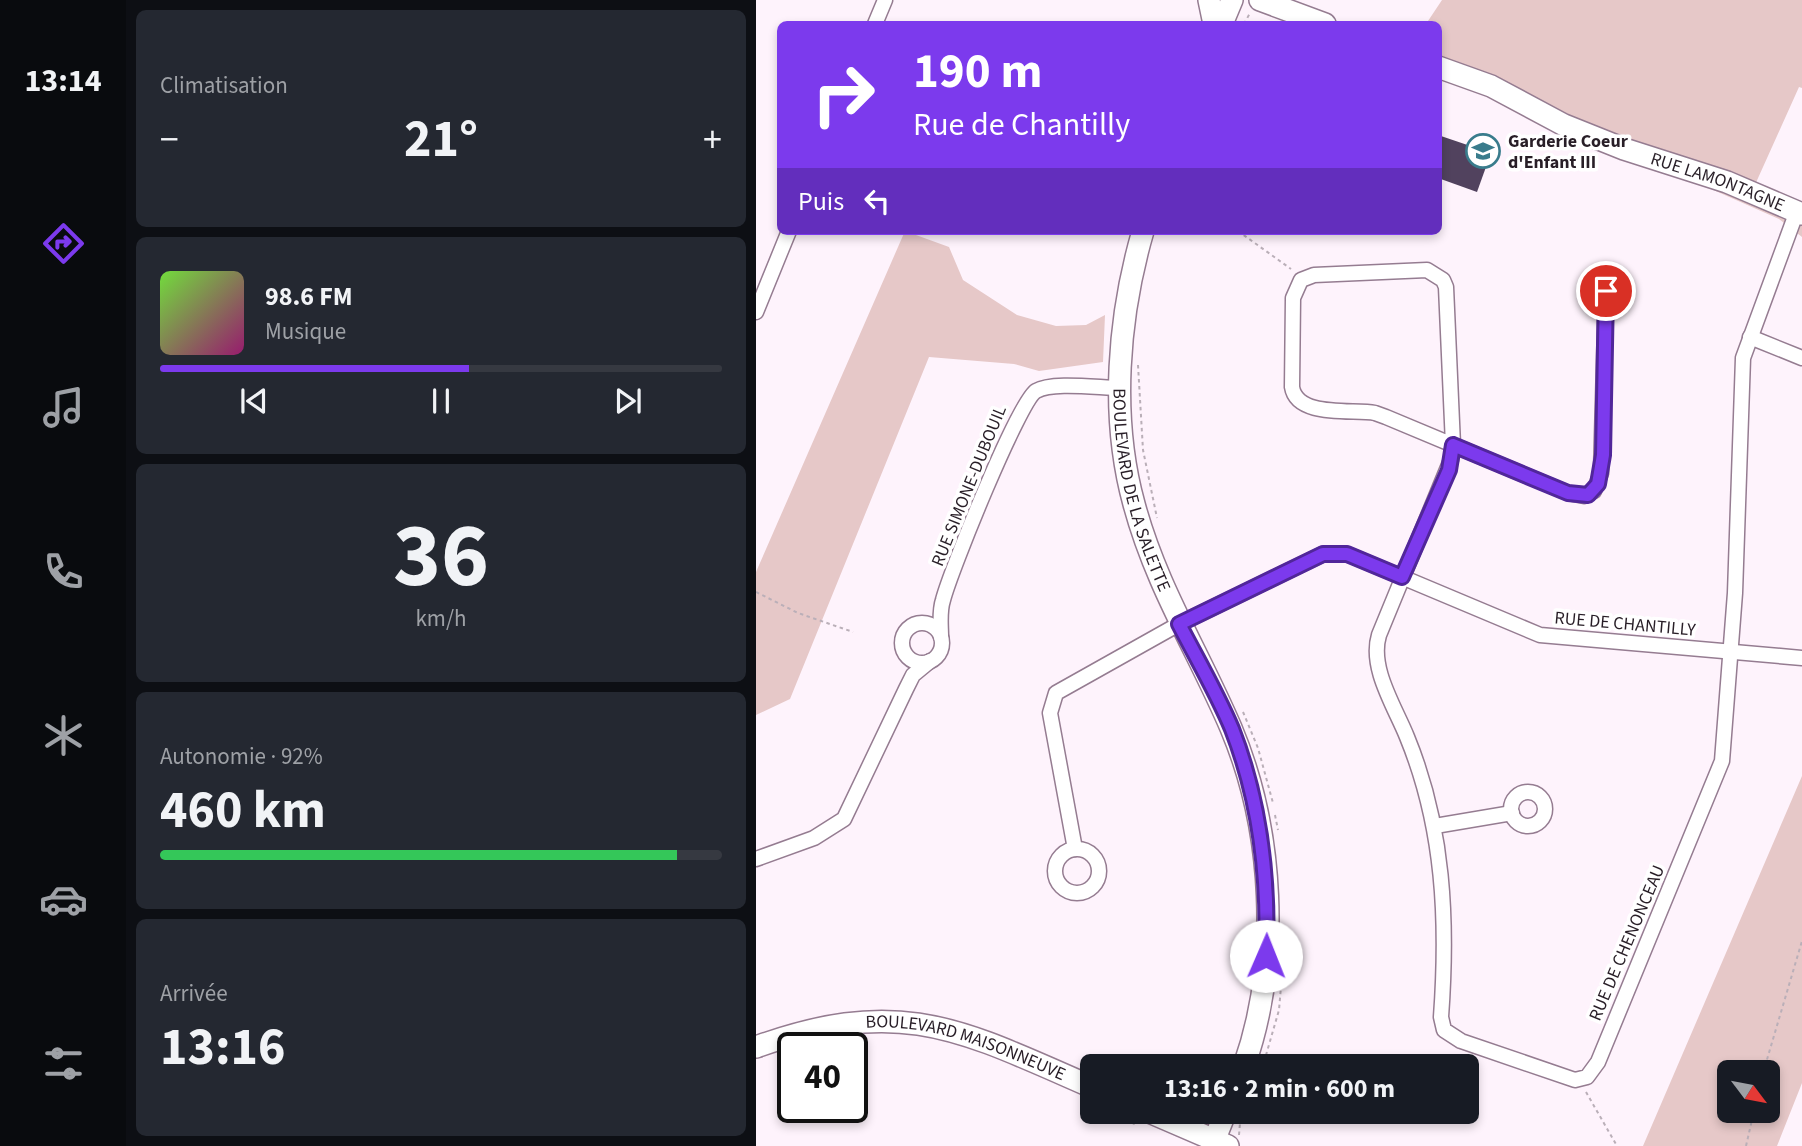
<!DOCTYPE html>
<html lang="fr">
<head>
<meta charset="utf-8">
<style>
	:root { --surface:#171b24; --page:#242831; --text:#f1f3f6; --muted:#9ea1a6; --line:#363941; --accent:#7c3aed }
	body { margin:0; font-family:"Source Sans 3",sans-serif; background:var(--page); color:var(--text); height:100vh; display:flex; flex-direction:column; font-size:26px; white-space:nowrap }
	* { box-sizing:border-box; margin:0 }
	p { font-size:23px; color:var(--muted) }
	.icon { flex:none; width:38px; height:38px; fill:none; stroke:currentColor; stroke-width:2; stroke-linecap:round; stroke-linejoin:round }
	.map { position:relative; flex:1; overflow:hidden }
	.side { display:flex; flex-direction:column; gap:10px; padding:10px; background:#0d0f14; width:630px }
	.side>* { flex:none }
	.hud { position:absolute; left:21px; top:21px; width:665px; height:214px; border-radius:10px; box-shadow:0 4px 10px #0003; background:#7c3aed; color:#fff; overflow:hidden }
	.needle { width:46px; rotate:122deg }
	.tools { position:absolute; left:961px; top:1060px; display:grid; gap:14px }
	.tools a { display:grid; place-items:center; width:63px; height:63px; border-radius:10px; background:var(--surface); box-shadow:0 4px 10px #0003; font-size:35px }
	.speed { position:absolute; left:21px; top:1032px; display:flex; gap:14px; font-size:35px; font-weight:700; text-align:center }
	.speed>* { display:grid; place-content:center; width:91px; height:91px; border-radius:50%; background:var(--surface); box-shadow:0 4px 10px #0003; line-height:1 }
	.speed .limit { border:4px solid #111; border-radius:10px; background:#fff; color:#111 }
	.pin { position:absolute; display:grid; place-items:center; width:60px; height:60px; color:#fff; margin:-30px; border:4px solid #fff; border-radius:50%; box-shadow:0 2px 7px #0007 }
	.me { position:absolute; width:77px; margin:-38px; rotate:1deg; stroke-linejoin:round; filter:drop-shadow(0 0 5px #0008) }
	.turn { display:flex; align-items:center; gap:24px; height:147px; padding:0 21px; font-size:32px }
	.turn .icon { width:91px; height:91px; stroke-width:2.5 }
	.turn b { display:block; font-size:49px; line-height:60px }
	.then { display:flex; align-items:center; height:66px; padding:0 21px; background:#0003; gap:14px; font-size:26px }
	.big { font-size:52px; font-weight:700; line-height:1.1 }
	.side .tile { flex:1; display:flex; flex-direction:column; justify-content:center; gap:10px; min-width:0; padding:0 24px; border-radius:10px; background:var(--page) }
	.side .dial { align-items:center; gap:0 }
	.dial b { font-size:91px; line-height:1 }
	.song { display:flex; align-items:center; gap:21px }
	.cover { width:84px; height:84px; border-radius:10px; background:linear-gradient(135deg,hsl(100 70% 55%),hsl(320 70% 35%)) }
	.played { height:7px; border-radius:4px; background:linear-gradient(90deg,var(--accent) 55%,var(--line) 55%) }
	.keys { display:flex; justify-content:space-around; direction:ltr }
	.heat { display:flex; justify-content:space-between; align-items:center; font-size:38px; direction:ltr }
	.charge { height:10px; border-radius:5px; background:linear-gradient(90deg,#34c759 92%,var(--line) 0) }
	.trip { position:absolute; left:324px; top:1054px; width:399px; height:70px; border-radius:10px; background:var(--surface); box-shadow:0 4px 10px #0003; font-weight:700; line-height:70px; text-align:center }
	main { display:flex; flex:1; min-height:0 }
	.tabs { display:flex; flex-direction:column; width:126px; justify-content:space-around; align-items:center; background:#090b0e; color:var(--muted) }
	.tabs .icon { width:49px; height:49px }
	.tabs .current { color:var(--accent) }
	.tabs b { font-size:32px; color:var(--text) }
	.map>svg:first-child { display:block }
	.green { fill:#e6c8c8; fill-rule:evenodd }
	.building { fill:#51425e }
	.lines { fill:none; stroke-linecap:round; stroke-linejoin:round }
	.street-casing { stroke:#957c91; stroke-width:17 }
	.secondary-casing { stroke:#957c91; stroke-width:24 }
	.path { stroke:#baafb8; stroke-width:2; stroke-dasharray:3.5 3.5; stroke-linecap:butt }
	.street { stroke:#fff; stroke-width:14 }
	.secondary { stroke:#fff; stroke-width:21 }
	.route-casing { stroke:#51269a; stroke-width:18 }
	.route { stroke:#7c3aed; stroke-width:12 }
	.labels { text-anchor:middle; dominant-baseline:central; stroke-width:7; stroke-linejoin:round; paint-order:stroke }
	.poi-label { font-size:18px; font-weight:bold; fill:#281e27; stroke:#fff; text-anchor:start }
	.street-label { font-size:18px; fill:#281e27; stroke:#fff }
</style>
</head>
<body>
<main>
<nav class="tabs">
<b>13:14</b>
<svg class="icon current" aria-label="directions" viewBox="0 0 24 24"><path d="M12 3l9 9-9 9-9-9zM9 14v-3h6M13 9l2 2-2 2"/></svg>
<svg class="icon" aria-label="music" viewBox="0 0 24 24"><path d="M9 18V5l10-2v13"/><circle cx="6" cy="18" r="3"/><circle cx="16" cy="16" r="3"/></svg>
<svg class="icon" aria-label="phone" viewBox="0 0 24 24"><path d="M5 4h4l2 5-3 2q2 4 5 5l2-3 5 2v4C11 20 4 13 5 4z"/></svg>
<svg class="icon" aria-label="climate" viewBox="0 0 24 24"><path d="M12 3v18M4 7l16 10M4 17L20 7"/></svg>
<svg class="icon" aria-label="car" viewBox="0 0 24 24"><path d="M5 17H2v-5l4-1 3-4h7l3 4 3 1v5h-3M9 17h6M6 11h13"/><circle cx="7" cy="17" r="2"/><circle cx="17" cy="17" r="2"/></svg>
<svg class="icon" aria-label="filters" viewBox="0 0 24 24"><path d="M4 7h16M4 17h16"/><circle cx="9" cy="7" r="2"/><circle cx="15" cy="17" r="2"/></svg>
</nav>
<section class="side">
<div class="tile"><p>Climatisation</p>
<div class="heat"><a>−</a><b class="big">21°</b><a>+</a></div>
</div>
<div class="tile">
<div class="song"><i class="cover"></i><div><b>98.6 FM</b><p>Musique</p></div></div>
<div class="played"></div>
<div class="keys"><svg class="icon" aria-label="previous" viewBox="0 0 24 24"><path d="M18 5L8 12l10 7zM5 5v14"/></svg><svg class="icon" aria-label="pause" viewBox="0 0 24 24"><path d="M8 5v14M16 5v14"/></svg><svg class="icon" aria-label="next" viewBox="0 0 24 24"><path d="M6 5l10 7-10 7zM19 5v14"/></svg></div>
</div>
<div class="tile dial"><b>36</b><p>km/h</p></div>
<div class="tile"><p>Autonomie · 92%</p><b class="big">460 km</b><div class="charge"></div></div>
<div class="tile"><p>Arrivée</p><b class="big">13:16</b></div>
</section>
<div class="map">
<svg width="1046" height="1146" viewBox="0 0 1046 1146">
	<rect width="100%" height="100%" fill="#fef3fc"/>
	<!-- green -->
	<g class="green">
		<path d="M686 0H1046V88L1043 87 998 187 1046 210V237L1023 219 790 116 808 113 683 57 682 24H670Z"/>
		<path d="M149 231 193 247 207 280 261 315 300 326 330 325 349 315 347 362 283 371 258 364 173 357 34 699 0 715V572Z"/>
		<path d="M1046 776V1083L1021 1146H887ZM973 1073H1012V1111H973Z"/>
	</g>
	<!-- building -->
	<path class="building" d="M682 135 735 153 721 192 682 178Z"/>
	<g class="lines">
		<!-- street casing -->
		<g class="street-casing">
			<g id="street">
				<path d="M119 24 129 0"/>
				<path d="M850 291 845 473 838 491 828 496 812 493 630 417 619 413C596 409 541 418 536 387L537 298 545 280 558 275 671 270 687 280 690 287 697 445 695 460 623 635C613 668 639 707 651 737 688 827 692 921 685 1017L688 1030 705 1041 819 1080 831 1077 842 1062 966 761 979 593 987 358 1041 211"/>
				<path d="M0 312 33 231"/>
				<path d="M994 337 1046 358"/>
				<circle cx="166" cy="643" r="20"/>
				<path d="M185 637C185 625 183 612 187 600 194 572 263 401 280 391 296 381 344 388 364 388"/>
				<circle cx="772" cy="809" r="17"/>
				<path d="M679 826 756 813"/>
				<path d="M319 849 294 713 300 693 423 624 567 554H591L784 635 1046 658"/>
				<circle cx="321" cy="871" r="22"/>
				<path d="M0 859 58 838 88 819 150 689 157 675 174 661"/>
			</g>
		</g>
		<!-- secondary casing -->
		<g class="secondary-casing">
			<g id="secondary">
				<path d="M453 0 458 24"/>
				<path d="M504 0 569 24"/>
				<path d="M466 24 476 0"/>
				<path id="s1" d="M682 67 735 86 808 125 868 149 971 182 1046 214"/>
				<path id="s2" d="M387 231C362 317 354 417 378 504 400 586 442 651 475 728 518 830 525 961 488 1066"/>
				<path id="s3" d="M0 1047C145 995 203 1029 336 1087"/>
				<path d="M391 1111 472 1146"/>
				<path d="M456 1146 470 1111"/>
			</g>
		</g>
		<!-- path -->
		<g class="path">
			<path d="M488 24 494 13"/>
			<path d="M482 231 535 269"/>
			<path d="M382 365 387 450 401 518"/>
			<path d="M0 592 42 613 97 632"/>
			<path d="M487 712 502 748 517 803"/>
			<path d="M519 815 522 830"/>
			<path d="M508 1062 523 1010 528 951"/>
			<path d="M1007 1073 1046 941"/>
			<path d="M830 1092 861 1146"/>
			<path d="M350 1111 381 1125"/>
			<path d="M483 1135 484 1123"/>
			<path d="M990 1146 998 1111"/>
		</g>
		<!-- street -->
		<use href="#street" class="street"/>
		<!-- secondary -->
		<use href="#secondary" class="secondary"/>
	</g>
	<g class="lines">
		<!-- route casing -->
		<g class="route-casing">
			<path id="route" d="M510 956C513 880 504 801 476 729 461 693 441 659 423 624L567 554H591L646 577 693 470 697 445 812 493 832 495 842 484 847 455 850 291"/>
		</g>
		<!-- route -->
		<use href="#route" class="route"/>
	</g>
	<!-- icons -->
	<defs>
		<g id="school-ring" transform="scale(1.75)"><circle r="9.5" fill="#fff" stroke="#397c8c" stroke-width="1.5"/><path d="M0-5L7-2L0 1L-7-2ZM-4 1L0 2.5L4 1V4Q0 6-4 4Z" fill="#397c8c"/></g>
	</defs>
	<g fill-rule="evenodd">
		<use href="#school-ring" x="727" y="151"/>
	</g>
	<g class="labels">
		<!-- poi labels -->
		<g class="poi-label">
			<text x="752" y="141">Garderie Coeur<tspan x="752" dy="21">d'Enfant III</tspan></text>
		</g>
		<!-- street labels -->
		<g class="street-label">
			<text stroke="none"><textPath href="#s1" startOffset="303">RUE LAMONTAGNE</textPath></text>
			<text transform="translate(213 486) rotate(-68)">RUE SIMONE-DUBOUIL</text>
			<text stroke="none"><textPath href="#s2" startOffset="264">BOULEVARD DE LA SALETTE</textPath></text>
			<text transform="translate(869 624) rotate(5)">RUE DE CHANTILLY</text>
			<text transform="translate(871 943) rotate(-67)">RUE DE CHENONCEAU</text>
			<text stroke="none"><textPath href="#s3" startOffset="217">BOULEVARD MAISONNEUVE</textPath></text>
		</g>
	</g>
</svg>
<div class="tools">
<a><svg class="needle" viewBox="-14 -14 28 28"><path d="M0-13l5 13h-10z" fill="#e53935"/><path d="M0 13l5-13h-10z" fill="#9ea1a6"/></svg></a>
</div>
<div class="speed"><div class="limit">40</div></div>
<div class="pin" style="left:850px;top:291px;background:#d93025"><svg class="icon" aria-label="arrive" viewBox="0 0 24 24"><path d="M6 21V4h12l-3 4 3 4H6"/></svg></div>
<svg class="me" style="left:510px;top:956px" viewBox="-20 -20 40 40"><circle r="19" fill="#fff"/><path d="M0-13L10 11 0 6-10 11z" fill="#7c3aed"/></svg>
<div class="trip">13:16 · 2 min · 600 m</div>
<div class="hud">
<div class="turn"><svg class="icon" aria-label="right" viewBox="0 0 24 24"><path d="M7 20v-9h11M14 6l5 5-5 5"/></svg><div><b>190 m</b>Rue de Chantilly</div></div>
<div class="then">Puis<svg class="icon" aria-label="left" viewBox="0 0 24 24"><path d="M17 20v-9H6M10 6l-5 5 5 5"/></svg></div>
</div>
</div>
</main>
</body>
</html>
